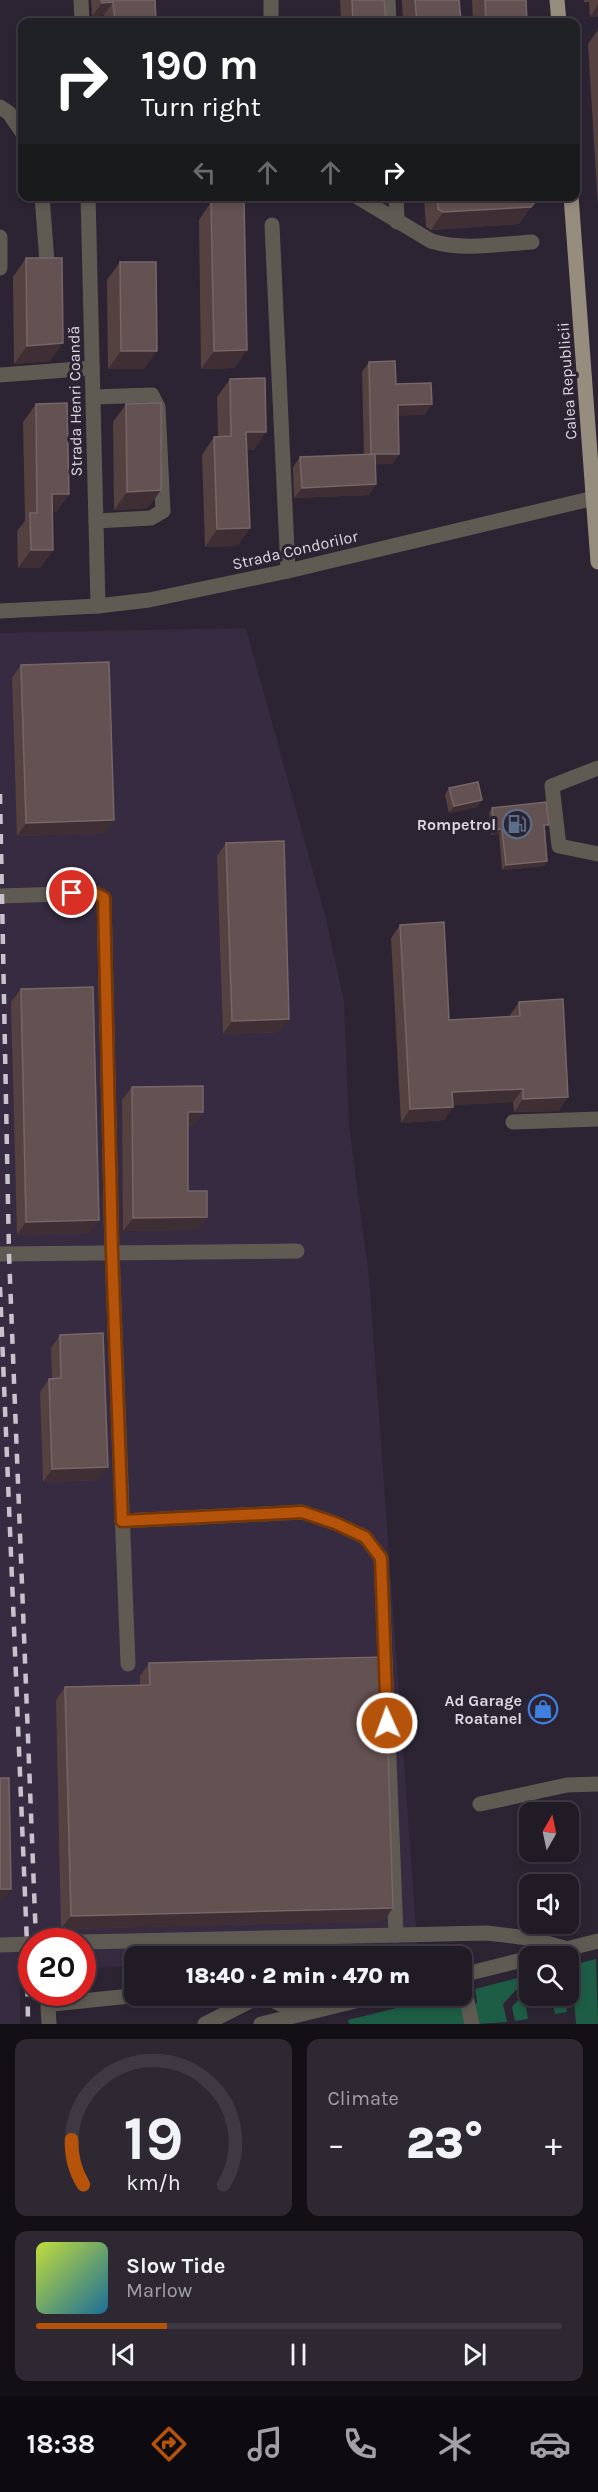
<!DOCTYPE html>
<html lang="en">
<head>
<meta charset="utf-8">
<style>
	:root { --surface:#211b26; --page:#2d2832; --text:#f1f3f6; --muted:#a2a1a7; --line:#3e3943; --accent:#b45309 }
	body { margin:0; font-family:Karla,sans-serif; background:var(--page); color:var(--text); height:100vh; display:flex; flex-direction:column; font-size:22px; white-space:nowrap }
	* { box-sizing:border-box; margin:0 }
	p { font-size:20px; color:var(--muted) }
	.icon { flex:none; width:33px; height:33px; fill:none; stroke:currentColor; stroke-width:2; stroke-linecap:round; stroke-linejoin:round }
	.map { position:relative; height:2024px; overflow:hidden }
	.drawer { display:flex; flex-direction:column; gap:15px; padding:15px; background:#120f15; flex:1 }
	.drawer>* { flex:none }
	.top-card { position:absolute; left:18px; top:18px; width:562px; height:183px; border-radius:12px; box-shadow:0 3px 9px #0003,0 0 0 2px var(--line); background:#202124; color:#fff; overflow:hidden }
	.needle { width:39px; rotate:9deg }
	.controls { position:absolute; left:519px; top:1802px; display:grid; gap:12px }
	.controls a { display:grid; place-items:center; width:60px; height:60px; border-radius:12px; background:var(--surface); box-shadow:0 3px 9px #0003,0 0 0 2px var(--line); font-size:30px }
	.speed { position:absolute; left:18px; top:1928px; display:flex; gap:12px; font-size:30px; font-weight:700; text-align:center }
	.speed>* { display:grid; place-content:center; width:78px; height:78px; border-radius:50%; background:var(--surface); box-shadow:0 3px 9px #0003,0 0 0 2px var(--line); line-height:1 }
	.speed .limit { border:9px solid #d22; background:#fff; color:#111 }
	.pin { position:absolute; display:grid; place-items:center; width:51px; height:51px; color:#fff; margin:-26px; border:3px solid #fff; border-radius:50%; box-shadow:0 2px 6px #0007 }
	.me { position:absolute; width:66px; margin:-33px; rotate:358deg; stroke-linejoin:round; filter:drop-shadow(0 0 4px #0008) }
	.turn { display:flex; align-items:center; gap:21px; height:126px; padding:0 24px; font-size:27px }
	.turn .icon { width:78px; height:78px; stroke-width:2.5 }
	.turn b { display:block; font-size:42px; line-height:51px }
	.lanes { display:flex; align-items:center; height:57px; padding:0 24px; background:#0003; justify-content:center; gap:30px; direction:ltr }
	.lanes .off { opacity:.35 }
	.big { font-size:45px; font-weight:800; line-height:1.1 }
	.drawer .card { flex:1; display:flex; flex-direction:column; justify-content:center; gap:9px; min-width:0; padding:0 21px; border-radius:12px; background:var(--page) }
	.drawer .dial { align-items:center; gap:0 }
	.dial svg { height:156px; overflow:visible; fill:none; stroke:var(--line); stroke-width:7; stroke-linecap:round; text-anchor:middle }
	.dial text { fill:var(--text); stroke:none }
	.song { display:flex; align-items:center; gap:18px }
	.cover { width:72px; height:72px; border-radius:9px; background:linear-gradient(135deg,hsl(70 70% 55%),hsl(200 70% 35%)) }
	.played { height:6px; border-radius:3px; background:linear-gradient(90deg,var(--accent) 25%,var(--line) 25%) }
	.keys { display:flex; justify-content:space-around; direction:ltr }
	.heat { display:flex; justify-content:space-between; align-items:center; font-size:33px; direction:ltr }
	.drawer .tiles { flex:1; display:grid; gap:15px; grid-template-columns:1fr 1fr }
	.card:last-child { grid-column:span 2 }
	.trip { position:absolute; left:124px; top:1946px; width:348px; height:60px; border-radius:12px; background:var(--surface); box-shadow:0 3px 9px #0003,0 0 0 2px var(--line); font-weight:800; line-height:60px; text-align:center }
	.tab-bar { display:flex; height:96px; justify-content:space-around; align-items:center; background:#0d0b0f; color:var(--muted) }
	.tab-bar .icon { width:42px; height:42px }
	.tab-bar .active { color:var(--accent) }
	.tab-bar b { font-size:27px; color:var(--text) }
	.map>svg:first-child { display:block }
	.built { fill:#362b40 }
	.green { fill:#1e5d45 }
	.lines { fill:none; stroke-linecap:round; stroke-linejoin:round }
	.minor { stroke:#5f5b53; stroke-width:15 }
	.major { stroke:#968d7e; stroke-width:15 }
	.rail { stroke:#c8c2cd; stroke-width:4.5; stroke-dasharray:10 10; stroke-linecap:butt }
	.wall { fill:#554140 }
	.shaded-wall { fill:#3f2f34 }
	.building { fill:#645151; stroke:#766668; stroke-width:1.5 }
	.route-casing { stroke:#753606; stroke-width:15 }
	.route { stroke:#b45309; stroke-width:10 }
	.labels { text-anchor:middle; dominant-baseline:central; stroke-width:6; stroke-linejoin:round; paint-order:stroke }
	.street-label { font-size:16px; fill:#dcd7e1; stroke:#2c2433 }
	.poi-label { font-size:16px; font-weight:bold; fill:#dcd7e1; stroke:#2c2433; text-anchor:end }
</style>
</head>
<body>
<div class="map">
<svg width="598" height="2024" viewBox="0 0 598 2024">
	<rect width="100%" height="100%" fill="#2c2433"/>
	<!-- built -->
	<path class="built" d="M246 628 326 919 344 1001 349 1126 369 1277 418 1955 135 1956V1966L83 1968 82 1941H32L31 1970 20 1971V2024H0V633Z"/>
	<!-- green -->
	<g class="green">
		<path d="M596 1959 598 2024H576L574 2000 569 1994V1966Z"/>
		<path d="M529 1975V1989L516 1990 503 2004 507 2022 477 2024 473 2007 477 2002 475 1989Z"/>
		<path d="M449 1995H460L466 2024H349L348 2020Z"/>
		<path d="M542 1995H560L566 2002 567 2012 555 2014 553 2003 543 2004Z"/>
		<path d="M533 1996 535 2006 526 2007 528 2019 515 2021 512 2007 520 1998Z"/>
	</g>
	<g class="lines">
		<!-- minor -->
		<g class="minor">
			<path d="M81 0 82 22"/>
			<path d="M271 0V22"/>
			<path d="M388 0 389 22"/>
			<path d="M0 107 9 113 22 132"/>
			<path d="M42 196 47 262"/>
			<path d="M88 196 98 606"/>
			<path d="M356 196 431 241C464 251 499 244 532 242"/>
			<path d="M396 196 397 222"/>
			<path d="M272 225 288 571"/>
			<path d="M0 237V268"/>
			<path d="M0 375 92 368"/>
			<path d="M93 397 152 395 158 407 163 511 151 518 96 521"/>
			<path d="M0 611 98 606 149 600 288 571 594 498"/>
			<path d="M598 768 552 786 559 846 598 854"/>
			<path d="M0 896 95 893 104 898 112 1252 128 1664"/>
			<path d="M513 1122 598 1119"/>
			<path d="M0 1254 297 1251"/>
			<path d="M122 1521 302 1512 335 1523 365 1537 381 1558 396 1935"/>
			<path d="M480 1804 567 1785 598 1784"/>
			<path d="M82 1942 487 1933 528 1938 568 1949"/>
			<path d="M0 1945 32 1944"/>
			<path d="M538 1956 598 1941"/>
			<path d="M462 1975 530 1958"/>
			<path d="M462 1978 472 2024"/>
			<path d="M262 1995 301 2014"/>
			<path d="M49 2024 48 2007 53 2004 140 1995"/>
			<path d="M205 2024 262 1995"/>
			<path d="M261 2024 380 1995"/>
		</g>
		<!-- major -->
		<g class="major">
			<path d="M557 0 559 22"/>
			<path d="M571 196 598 562"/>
		</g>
		<!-- rail -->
		<g class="rail">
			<path d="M0 794 9 1254 36 1941"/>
			<path d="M0 1287 27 1944 28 2024"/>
		</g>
	</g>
	<!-- wall -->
	<g class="wall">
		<path d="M91 0H155L156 22H104V15L92 16Z"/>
		<path d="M340 0H384L386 22H341Z"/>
		<path d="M402 0H459L461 20 459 22H403Z"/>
		<path d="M472 0H526L527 22H473Z"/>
		<path d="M584 0H598V16L590 17 589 2H584Z"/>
		<path d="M598 30V207L588 44Z"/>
		<path d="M424 196H537L519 224 431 230 426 227Z"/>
		<path d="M211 202 235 368 201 369 199 220Z"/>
		<path d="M26 258 50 361 14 364 13 277Z"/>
		<path d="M120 262 144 369H108L107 280Z"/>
		<path d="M369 362 396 384 425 415H398L399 454 392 464H375L376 484 369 495 294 498 293 467 300 457 364 455 362 372Z"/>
		<path d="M230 379 254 450H247L250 528 237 546 205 547 202 455 214 437 218 436 217 397Z"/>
		<path d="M36 404 69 494 56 512H52L53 550 40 568H18L17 531 25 521 23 422Z"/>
		<path d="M126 404 148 508 114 510 113 422Z"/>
		<path d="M21 665 105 833 17 836 12 678Z"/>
		<path d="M449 788 477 807 449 813 445 795Z"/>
		<path d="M492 808 545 830H544L547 861 544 866 502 870 499 834 491 835 489 813Z"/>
		<path d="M226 843 280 1032 223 1034 217 856Z"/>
		<path d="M400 925 449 1020 510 1017V1015L519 1002 559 1111 514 1112 513 1102 453 1105 444 1120 401 1123 391 938Z"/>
		<path d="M21 989 90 1233 17 1235 11 1002Z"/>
		<path d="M132 1087 203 1112 194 1125 188 1126V1191L198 1230 123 1231 122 1100Z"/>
		<path d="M60 1335 98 1480 43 1482 40 1392 49 1379H52L51 1348Z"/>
		<path d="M149 1663 384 1921 61 1929 56 1700 65 1687 140 1685V1676Z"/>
	</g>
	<!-- shaded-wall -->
	<g class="shaded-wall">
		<path d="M113 2 104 15 92 16 102 3Z"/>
		<path d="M598 5V16L590 17Z"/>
		<path d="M452 20H461L459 22H451Z"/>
		<path d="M538 198 519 224 431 230 443 212Z"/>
		<path d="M63 343 50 361 14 364 27 346Z"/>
		<path d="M247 350 235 368 201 369 214 351Z"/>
		<path d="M121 351H157L144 369H108Z"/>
		<path d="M432 404 425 415 391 416 398 405Z"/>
		<path d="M246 432H266L254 450H234Z"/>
		<path d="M371 454H399L392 464 364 465Z"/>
		<path d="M376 484 369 495 294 498 302 488Z"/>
		<path d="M161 490 148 508 114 510 127 492Z"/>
		<path d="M52 494H69L56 512 40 513Z"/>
		<path d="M250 528 237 546 205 547 217 529Z"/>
		<path d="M31 550H53L40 568H18Z"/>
		<path d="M482 800 477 807 449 813 454 806Z"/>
		<path d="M114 820 105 833 17 836 26 823Z"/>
		<path d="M502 829 499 834 491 835 495 830Z"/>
		<path d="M547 861 544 866 502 870 506 865Z"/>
		<path d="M289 1019 280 1032 223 1034 232 1021Z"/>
		<path d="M523 1089 513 1102 443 1106 452 1092Z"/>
		<path d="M568 1097 559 1111 514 1112 523 1099Z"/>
		<path d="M453 1107 444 1120 401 1123 410 1109Z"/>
		<path d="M188 1112H203L194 1125 178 1126Z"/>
		<path d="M207 1217 198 1230 123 1231 133 1218Z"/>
		<path d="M99 1220 90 1233 17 1235 26 1222Z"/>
		<path d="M108 1467 98 1480 43 1482 52 1469Z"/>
		<path d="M0 1889H11L2 1902H0Z"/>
		<path d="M393 1908 384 1921 61 1929 71 1916Z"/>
	</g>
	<!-- building -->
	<g class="building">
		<path d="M101 0H155L156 22H115L113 2 102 3Z"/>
		<path d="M352 0H384L386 22H353Z"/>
		<path d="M415 0H459L461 20H452V22H417Z"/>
		<path d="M485 0H526L527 22H486Z"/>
		<path d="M327 17V22H293V18Z"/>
		<path d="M437 196H537L538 198 531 207 443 212 438 209Z"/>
		<path d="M244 201 247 350 214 351 211 202Z"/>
		<path d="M26 258H62L63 343 27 346Z"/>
		<path d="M120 262H156L157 351H121Z"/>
		<path d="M395 361 396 384 431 383 432 404 398 405 399 454H371L369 362Z"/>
		<path d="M265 378 266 432H246L250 528 217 529 214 437 231 436 230 379Z"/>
		<path d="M67 403 69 494H52L53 550H31L30 513H37L36 404Z"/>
		<path d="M161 403V490L127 492 126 404Z"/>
		<path d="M375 454 376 484 302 488 300 457Z"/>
		<path d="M109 662 114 820 26 823 21 665Z"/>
		<path d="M478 782 482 800 454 806 449 788Z"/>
		<path d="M546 802 549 825H544L547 861 506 865 502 829 495 830 492 808Z"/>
		<path d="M284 841 289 1019 232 1021 226 843Z"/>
		<path d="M444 922 449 1020 520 1016 519 1002 563 999 568 1097 523 1099V1089L452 1092 453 1107 410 1109 400 925Z"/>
		<path d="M93 987 99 1220 26 1222 21 989Z"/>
		<path d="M203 1086V1112H188V1191H207V1217L133 1218 132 1087Z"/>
		<path d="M103 1333 108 1467 52 1469 49 1379 61 1378 60 1335Z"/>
		<path d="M385 1657 393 1908 71 1916 65 1687 150 1685 149 1663Z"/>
		<path d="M0 1778H9L11 1889H0Z"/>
	</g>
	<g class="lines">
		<!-- route casing -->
		<g class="route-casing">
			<path id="route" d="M72 893H94L104 898 112 1252 122 1521 302 1512 335 1523 365 1537 381 1558 387 1723"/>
		</g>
		<!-- route -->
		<use href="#route" class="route"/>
	</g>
	<!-- icons -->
	<defs>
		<g id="fuel-ring" transform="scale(1.5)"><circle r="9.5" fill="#2c2433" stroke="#5c6f8a" stroke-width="1.5"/><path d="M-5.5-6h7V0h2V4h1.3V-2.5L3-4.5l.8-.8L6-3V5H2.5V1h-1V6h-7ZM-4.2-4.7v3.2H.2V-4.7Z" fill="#5c6f8a"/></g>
		<g id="shop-ring" transform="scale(1.5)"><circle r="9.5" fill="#2c2433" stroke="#3f7fe0" stroke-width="1.5"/><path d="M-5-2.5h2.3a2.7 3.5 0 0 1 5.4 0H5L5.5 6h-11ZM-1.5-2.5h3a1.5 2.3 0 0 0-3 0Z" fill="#3f7fe0"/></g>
	</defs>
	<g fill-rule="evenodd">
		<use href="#fuel-ring" x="517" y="824"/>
		<use href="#shop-ring" x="543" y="1709"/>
	</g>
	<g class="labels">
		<!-- street labels -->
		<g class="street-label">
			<text transform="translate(567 381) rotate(-94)">Calea Republicii</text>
			<text transform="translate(75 401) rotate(-91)">Strada Henri Coandă</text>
			<text transform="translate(295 550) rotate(-13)">Strada Condorilor</text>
		</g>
		<!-- poi labels -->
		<g class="poi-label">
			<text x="496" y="824">Rompetrol</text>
			<text x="522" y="1700">Ad Garage<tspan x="522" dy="18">Roatanel</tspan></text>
		</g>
	</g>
</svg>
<div class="controls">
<a><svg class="needle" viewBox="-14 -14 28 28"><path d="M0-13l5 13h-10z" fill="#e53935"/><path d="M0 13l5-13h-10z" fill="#a2a1a7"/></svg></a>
<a><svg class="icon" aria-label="sound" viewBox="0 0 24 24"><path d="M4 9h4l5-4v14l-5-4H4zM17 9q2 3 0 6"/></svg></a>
<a><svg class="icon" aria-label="search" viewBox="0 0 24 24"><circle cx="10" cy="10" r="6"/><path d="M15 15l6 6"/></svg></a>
</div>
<div class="speed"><div class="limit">20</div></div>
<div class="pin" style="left:72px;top:893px;background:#d93025"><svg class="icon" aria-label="arrive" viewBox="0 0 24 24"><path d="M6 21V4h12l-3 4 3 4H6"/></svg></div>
<svg class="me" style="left:387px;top:1723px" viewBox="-20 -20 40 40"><circle r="17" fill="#b45309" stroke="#fff" stroke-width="3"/><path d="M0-11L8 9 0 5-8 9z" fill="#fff"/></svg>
<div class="trip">18:40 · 2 min · 470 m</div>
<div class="top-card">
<div class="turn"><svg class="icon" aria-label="right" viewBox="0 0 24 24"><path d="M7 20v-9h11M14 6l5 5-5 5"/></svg><div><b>190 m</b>Turn right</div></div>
<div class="lanes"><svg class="icon off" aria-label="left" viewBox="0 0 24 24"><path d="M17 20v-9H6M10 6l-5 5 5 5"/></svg><svg class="icon off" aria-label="ahead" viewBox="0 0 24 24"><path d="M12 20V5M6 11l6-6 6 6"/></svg><svg class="icon off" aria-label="ahead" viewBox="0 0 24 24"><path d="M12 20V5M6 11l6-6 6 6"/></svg><svg class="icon" aria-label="right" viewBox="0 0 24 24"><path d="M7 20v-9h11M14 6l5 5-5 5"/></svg></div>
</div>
</div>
<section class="drawer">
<div class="tiles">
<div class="card dial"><svg viewBox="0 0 100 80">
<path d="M14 69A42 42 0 1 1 86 69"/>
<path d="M14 69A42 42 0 0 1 8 46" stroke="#b45309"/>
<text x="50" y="56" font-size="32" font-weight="700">19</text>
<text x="50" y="72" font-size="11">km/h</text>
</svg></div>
<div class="card"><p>Climate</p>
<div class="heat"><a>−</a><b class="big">23°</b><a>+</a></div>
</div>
<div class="card">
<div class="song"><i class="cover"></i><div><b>Slow Tide</b><p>Marlow</p></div></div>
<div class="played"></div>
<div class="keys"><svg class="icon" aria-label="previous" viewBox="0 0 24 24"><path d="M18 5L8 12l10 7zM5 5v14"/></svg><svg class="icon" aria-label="pause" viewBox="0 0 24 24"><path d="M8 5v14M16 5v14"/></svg><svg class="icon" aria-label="next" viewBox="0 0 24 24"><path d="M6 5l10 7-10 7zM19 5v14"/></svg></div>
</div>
</div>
</section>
<nav class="tab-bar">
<b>18:38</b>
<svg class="icon active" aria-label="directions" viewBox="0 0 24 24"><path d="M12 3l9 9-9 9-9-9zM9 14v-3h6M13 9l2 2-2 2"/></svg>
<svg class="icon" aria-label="music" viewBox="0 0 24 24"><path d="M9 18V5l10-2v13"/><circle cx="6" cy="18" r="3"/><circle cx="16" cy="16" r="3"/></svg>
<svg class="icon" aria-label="phone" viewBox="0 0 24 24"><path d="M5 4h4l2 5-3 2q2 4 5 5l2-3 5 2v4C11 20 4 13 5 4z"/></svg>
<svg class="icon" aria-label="climate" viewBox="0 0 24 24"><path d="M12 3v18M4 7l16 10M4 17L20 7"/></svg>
<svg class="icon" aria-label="car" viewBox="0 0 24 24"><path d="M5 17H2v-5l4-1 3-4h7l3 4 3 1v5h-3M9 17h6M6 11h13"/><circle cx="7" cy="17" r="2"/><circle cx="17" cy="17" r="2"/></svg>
</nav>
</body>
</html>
